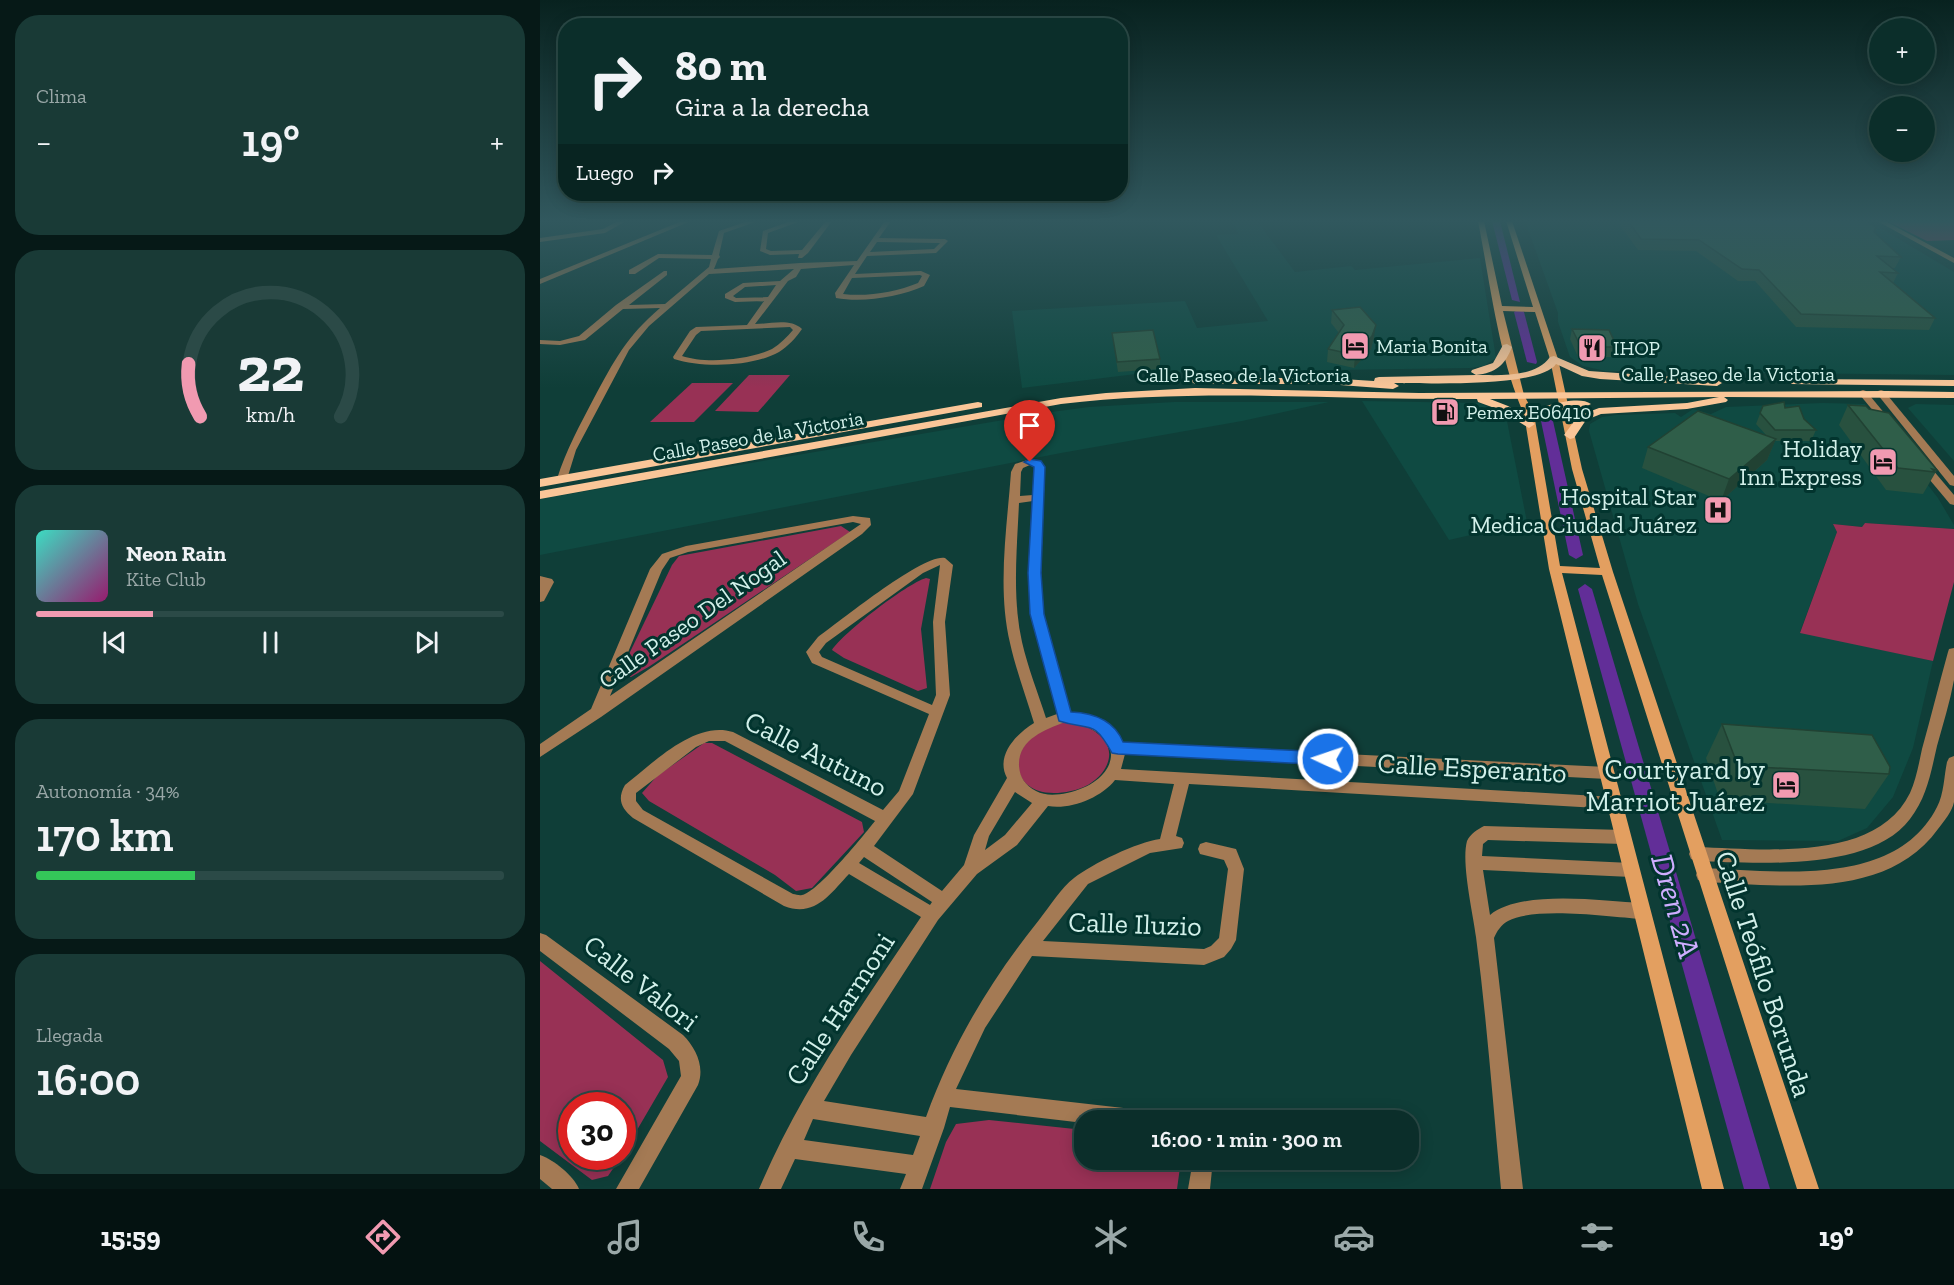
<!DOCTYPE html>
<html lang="es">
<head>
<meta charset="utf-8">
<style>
	:root { --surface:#0b2e2a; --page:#193a36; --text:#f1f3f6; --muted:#9aa8a8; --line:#2b4a47; --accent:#f19ab1 }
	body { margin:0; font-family:"Zilla Slab",serif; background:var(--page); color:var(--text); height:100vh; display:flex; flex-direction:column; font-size:22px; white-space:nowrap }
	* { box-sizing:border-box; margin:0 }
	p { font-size:20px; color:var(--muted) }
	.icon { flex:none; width:33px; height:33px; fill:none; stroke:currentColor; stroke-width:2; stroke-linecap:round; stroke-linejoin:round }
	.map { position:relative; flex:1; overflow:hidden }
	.panel { display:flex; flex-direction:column; gap:15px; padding:15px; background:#061917; width:540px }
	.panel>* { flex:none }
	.guide { position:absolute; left:18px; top:18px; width:570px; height:183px; border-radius:24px; box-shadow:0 3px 15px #0003,0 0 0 2px var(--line); background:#0b2e2a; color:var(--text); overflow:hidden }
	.buttons { position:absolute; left:1329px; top:18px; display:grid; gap:12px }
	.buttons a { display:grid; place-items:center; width:66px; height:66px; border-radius:50%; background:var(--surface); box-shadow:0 3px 15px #0003,0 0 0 2px var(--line); font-size:30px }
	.speed { position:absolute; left:18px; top:1092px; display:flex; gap:12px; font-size:30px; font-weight:700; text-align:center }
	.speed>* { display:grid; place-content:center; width:78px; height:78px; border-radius:50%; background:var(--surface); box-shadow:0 3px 15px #0003,0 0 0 2px var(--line); line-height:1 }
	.speed .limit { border:9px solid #d22; background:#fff; color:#111 }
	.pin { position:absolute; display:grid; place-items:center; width:51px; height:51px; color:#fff; margin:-62px -26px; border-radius:50% 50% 50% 0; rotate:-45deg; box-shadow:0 0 6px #0007 }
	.pin .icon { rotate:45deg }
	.me { position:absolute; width:66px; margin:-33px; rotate:273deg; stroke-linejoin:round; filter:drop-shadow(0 0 4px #0008) }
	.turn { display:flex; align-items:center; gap:21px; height:126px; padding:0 18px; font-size:27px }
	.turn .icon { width:78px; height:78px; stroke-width:2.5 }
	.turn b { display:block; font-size:42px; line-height:51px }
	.then { display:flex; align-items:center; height:57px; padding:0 18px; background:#0003; gap:12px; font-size:22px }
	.big { font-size:45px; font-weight:600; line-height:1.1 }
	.panel .card { flex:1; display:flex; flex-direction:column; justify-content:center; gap:9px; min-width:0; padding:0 21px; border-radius:24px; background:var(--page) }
	.panel .dial { align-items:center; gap:0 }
	.dial svg { height:156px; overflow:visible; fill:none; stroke:var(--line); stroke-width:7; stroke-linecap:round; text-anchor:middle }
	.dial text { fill:var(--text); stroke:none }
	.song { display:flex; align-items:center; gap:18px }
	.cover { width:72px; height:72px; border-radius:9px; background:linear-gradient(135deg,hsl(170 70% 55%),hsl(320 70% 35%)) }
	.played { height:6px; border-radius:3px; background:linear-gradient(90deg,var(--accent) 25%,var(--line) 25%) }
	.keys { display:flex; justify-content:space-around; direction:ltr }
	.heat { display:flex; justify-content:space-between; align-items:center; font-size:33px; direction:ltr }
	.charge { height:9px; border-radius:4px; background:linear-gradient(90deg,#34c759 34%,var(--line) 0) }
	.trip { position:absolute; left:534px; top:1110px; width:345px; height:60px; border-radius:24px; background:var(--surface); box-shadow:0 3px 15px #0003,0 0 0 2px var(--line); font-weight:600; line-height:60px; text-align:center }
	.tab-bar { display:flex; height:96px; justify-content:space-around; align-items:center; background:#041211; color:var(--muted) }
	.tab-bar .icon { width:42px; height:42px }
	.tab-bar .selected { color:var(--accent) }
	.tab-bar b { font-size:27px; color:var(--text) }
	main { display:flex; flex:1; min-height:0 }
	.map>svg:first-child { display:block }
	.built { fill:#0f4a42 }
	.green { fill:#983155 }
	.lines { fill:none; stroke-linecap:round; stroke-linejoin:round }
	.canal { fill:#622e98; fill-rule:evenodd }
	.minor { fill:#a47a54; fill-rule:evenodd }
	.tertiary { fill:#a47a54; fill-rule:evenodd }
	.secondary { fill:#e39f60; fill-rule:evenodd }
	.primary { fill:#fac698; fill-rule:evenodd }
	.wall { fill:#28513f }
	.shaded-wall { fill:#214233 }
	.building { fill:#2f5e49; stroke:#214233; stroke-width:1.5 }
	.route { fill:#1a73e8; stroke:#114b97; stroke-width:1.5 }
	.labels { text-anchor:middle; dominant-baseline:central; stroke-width:6; stroke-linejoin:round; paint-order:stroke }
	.far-poi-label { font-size:20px; fill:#d2f0ea; stroke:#02342e; text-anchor:start }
	.far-street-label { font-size:20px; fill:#d2f0ea; stroke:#02342e }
	.poi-label { font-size:24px; fill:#d2f0ea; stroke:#02342e; text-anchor:end }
	.street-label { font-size:24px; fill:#d2f0ea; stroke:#02342e }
	.near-street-label { font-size:28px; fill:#d2f0ea; stroke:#02342e }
	.near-poi-label { font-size:28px; fill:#d2f0ea; stroke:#02342e; text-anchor:end }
	.near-water-label { font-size:32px; font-style:italic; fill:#ceadff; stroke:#02342e }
</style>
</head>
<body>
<main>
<section class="panel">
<div class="card"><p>Clima</p>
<div class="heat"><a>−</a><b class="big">19°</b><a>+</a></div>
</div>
<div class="card dial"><svg viewBox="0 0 100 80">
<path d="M14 69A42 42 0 1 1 86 69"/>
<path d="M14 69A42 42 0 0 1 8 42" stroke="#f19ab1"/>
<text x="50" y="56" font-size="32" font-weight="700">22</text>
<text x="50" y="72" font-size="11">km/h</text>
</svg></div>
<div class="card">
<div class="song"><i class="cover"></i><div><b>Neon Rain</b><p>Kite Club</p></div></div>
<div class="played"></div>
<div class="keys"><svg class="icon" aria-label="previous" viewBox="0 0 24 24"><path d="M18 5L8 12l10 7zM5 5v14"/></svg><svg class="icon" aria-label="pause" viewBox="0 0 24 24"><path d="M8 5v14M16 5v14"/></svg><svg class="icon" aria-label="next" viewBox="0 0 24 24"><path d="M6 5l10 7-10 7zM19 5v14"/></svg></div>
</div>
<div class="card"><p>Autonomía · 34%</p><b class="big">170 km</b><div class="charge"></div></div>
<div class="card"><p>Llegada</p><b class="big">16:00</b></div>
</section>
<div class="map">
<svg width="1414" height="1189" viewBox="0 0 1414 1189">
	<rect width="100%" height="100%" fill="#0f3e38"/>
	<!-- built -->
	<g class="built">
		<path d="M717 221 755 272 811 266 815 270 940 258 956 358 944 366 930 368 604 373 482 388 472 311 645 301 657 328 728 321 676 235 699 234 692 222Z"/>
		<path d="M985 221H1329L1414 272V375L1065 371 1043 366 1030 357 1018 322V313Z"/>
		<path d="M822 401 940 403 966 416 987 522 909 540Z"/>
		<path d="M634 402H789L702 421 521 453 0 555V499L504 413 549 407Z"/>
		<path d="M1283 403 1325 404 1398 498 1414 525V529L1325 523 1322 527 1293 524 1297 532 1260 632 1393 661 1373 748 1353 797 1327 828 1298 841 1182 840 1098 604 1049 431 1050 424 1062 417 1076 415 1135 413 1141 417 1153 409 1171 414 1186 407Z"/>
		<path d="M1376 404 1414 405V461L1368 408Z"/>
	</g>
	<!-- green -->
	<g class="green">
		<path d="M1347 221H1414V240L1387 241Z"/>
		<path d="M209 375H250L218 412 175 411Z"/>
		<path d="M152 383H193L154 422H110Z"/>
		<path d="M1325 523 1414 529V582L1393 661 1260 633 1297 532 1293 524 1322 527Z"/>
		<path d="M301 526 310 532 110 666 91 677H78L132 565 139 556Z"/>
		<path d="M386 578 390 579 381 629 387 688 378 691 304 658 292 650C303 633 366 584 386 578Z"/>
		<path d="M528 722C554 725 583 745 562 773 555 782 543 789 531 791 463 806 459 732 528 722Z"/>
		<path d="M164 743H172L322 822 324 832 272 888 256 891 235 875 109 801 102 793 117 776Z"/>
		<path d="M0 961 123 1060 128 1077 83 1154 82 1106H32V1156L81 1157 68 1176 52 1180 0 1141Z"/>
		<path d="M449 1120 544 1130V1160H641L637 1189H390L406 1142 416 1124Z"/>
	</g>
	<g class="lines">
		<!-- canal -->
		<g class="canal">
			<path d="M952 221H960L980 302 972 300Z"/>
			<path d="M979 309 984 312 997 362 996 364 987 362 974 312Z"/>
			<path d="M1007 417 1013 421 1043 555 1036 559 1029 555 1001 421Z"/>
			<path d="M1045 584 1052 589 1230 1189H1204L1038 589Z"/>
		</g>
		<!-- minor -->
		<g class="minor">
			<path d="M78 221H86L65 233 0 242V238L63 229Z"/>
			<path d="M208 221H218L184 233 179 255 180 257 178 259 174 269 260 263 317 261 345 221H351L339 238 405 239 408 241 396 253 327 256 315 274 381 271 390 275 384 286C359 297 323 303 296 298L295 293 314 265 261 269 256 277 248 281 215 324C231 324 250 318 262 329 256 338 248 346 239 352 212 367 162 368 134 359L133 357 150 331 156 327 207 325 224 301 195 302 185 298V294L203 283 240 281 254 269 169 274 109 326 89 350 36 450 27 479 26 481H18L17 479C26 450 40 425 54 398 74 361 86 337 120 308L83 309 45 340 20 345 0 344V340L20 341 39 336 76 305 124 271H127V275L89 305 125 304 169 267 171 259 119 258 95 274H89V270L118 254 172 255 179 231ZM337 242 400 243 394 249 330 252ZM380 275 382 276 378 283C356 292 327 297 303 294L312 278ZM236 285 228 297 196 298 193 296 205 287ZM250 327 253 330C247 337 240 344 232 349 210 360 165 364 142 356L156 335 161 331Z"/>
			<path d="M251 221H261L228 233 226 249 231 251 262 250 286 221H292L268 253 262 258H258L259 254 230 255 220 251 223 231Z"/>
			<path d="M1337 221H1345L1414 258V263Z"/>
			<path d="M1323 390 1326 391 1350 420V424H1344L1320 395V391Z"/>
			<path d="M1341 390 1344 391 1414 476V486L1410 485 1338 395V391Z"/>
			<path d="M490 459 501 462 505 467 501 573 503 613 531 713C551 715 575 722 583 743L1067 767 1072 769 1074 773 1072 777 1067 779 585 754 581 769 1075 797 1080 799 1083 803 1080 807 1075 809 649 784 636 836 642 838 644 843 642 848 610 853 548 884 503 941 664 949 671 946 679 938 688 869 684 860 660 854 658 849 660 844 666 842 696 849 704 869 696 940 691 949 684 957 664 965 492 956 445 1028 416 1089 601 1110 608 1113 611 1120H544V1123L410 1107 404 1128 382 1189H360L366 1174 255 1159 241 1189H219C260 1092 322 1005 381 917L309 874C290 894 275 918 244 906L93 818C81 808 77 799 85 785 113 763 155 720 193 732L343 810 359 791 389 714 272 663 266 652 278 637C299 622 384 553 405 558L413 565 405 622 410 695 373 794 334 846 402 891 424 865 434 835 467 778C455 756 476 734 494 723 486 696 476 670 470 643 457 588 467 528 471 472L475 464ZM490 465 495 468 493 495 480 496 481 472 483 468ZM493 501 489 573 491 613 517 714 506 718C498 693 488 668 482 642 472 597 477 549 479 503ZM400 565 393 622 396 695 392 705 282 657 279 652 286 643 383 573ZM525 722C590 730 582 781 527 793 517 795 505 796 496 791 485 785 480 778 479 766 478 739 505 730 525 722ZM169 741H185L335 821C324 835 277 893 262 895 259 896 256 894 253 894L103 810 96 801V793L156 747ZM575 780 634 784 620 839C597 842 552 864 534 878 521 888 510 906 499 920 450 981 413 1043 386 1117L284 1101 311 1055 398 920 437 874 477 845 508 806C530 810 561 798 575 780ZM475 792 492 803 465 835 445 850 449 836ZM324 857 392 902 390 905 319 863ZM273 1119 380 1136 373 1155 264 1140Z"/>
			<path d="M1383 462 1387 463 1414 495V505L1410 504 1379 467V463Z"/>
			<path d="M313 516 330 518 331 525 322 534 61 717 0 757V744L51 709 110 569 122 554 146 546ZM313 522 321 524 70 696 122 570 130 558 148 552Z"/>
			<path d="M0 576 12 579 14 582 4 601 0 602Z"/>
			<path d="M1414 648C1414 658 1414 669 1414 680 1410 702 1403 724 1397 746 1391 772 1387 797 1370 819 1330 872 1217 863 1157 861L1151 859 1149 854 1151 849 1157 847C1222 849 1336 863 1370 793 1376 780 1379 763 1382 749 1391 717 1399 684 1408 652L1409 649Z"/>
			<path d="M1414 756C1414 771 1414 788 1414 802 1412 812 1404 821 1398 829 1346 901 1241 885 1164 882L1158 880 1156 875 1158 870 1164 868C1239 871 1356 888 1397 807 1404 794 1404 776 1407 762L1409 758Z"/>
			<path d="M944 826 1083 830 1089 832 1091 837 1089 842 1083 844 948 840 943 844 942 856 1091 863 1097 865 1099 870 1097 875 1091 877 943 870 950 915C981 889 1063 901 1102 903L1108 906 1110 911 1108 916 1102 919C1070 917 996 906 968 921 961 925 957 931 954 938L983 1189H961C953 1105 947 1021 936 937 933 913 921 863 927 841 930 834 938 829 944 826Z"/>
			<path d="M0 933 6 935 143 1035C156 1048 165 1067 158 1085L99 1189H76L141 1076 139 1061 129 1049 0 951Z"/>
			<path d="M0 1155C14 1160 33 1175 39 1189H12L0 1179Z"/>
			<path d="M653 1160H673L670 1189H648Z"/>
		</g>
		<!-- tertiary -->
		<path class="tertiary" d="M142 221H151L0 284V279Z"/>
		<!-- secondary -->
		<path class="secondary" d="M938 221H944L962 306 993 307 966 221H972L1018 359 1042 469 1073 572 1279 1189H1257L1062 575 1022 573 1184 1189H1162L1009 569 984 414C959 359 950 282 938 221ZM963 311 995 312 1010 359 1032 469 1060 568 1020 566 994 414 984 395Z"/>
		<!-- primary -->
		<g class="primary">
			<path d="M967 344 972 347C965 365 956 373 936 375 960 375 995 378 1010 357L1014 356 1049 371 1177 380 1182 383 1177 386 1060 379 1042 376 1016 364C1000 388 885 383 854 383L859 386 853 389 787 384H655L650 381 655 378H787L834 381 835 378 839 377 936 375 931 372 932 370 953 363 963 345Z"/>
			<path d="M1255 379 1414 380V386L1251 384V380Z"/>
			<path d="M655 388 879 393 1347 391 1414 392V398L1184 397 1188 400 1186 402 1147 409 1061 414 1046 420 1034 438 1030 439 1024 435 1038 416 1059 408 1147 403 1179 397 950 399 968 406 985 416V412C1000 408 1038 394 1051 404L1045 407 1024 408 985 417 995 424 989 428 960 410 938 402 937 399C798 400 659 388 521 404L0 499V491L521 398 566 393Z"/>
			<path d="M438 402 442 403V407L0 487V479Z"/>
		</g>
	</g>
	<!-- wall -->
	<g class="wall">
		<path d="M1077 221H1325L1334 232 1361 257 1355 268H1352L1358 273 1353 283 1395 318 1389 330 1256 327 1215 281H1198L1156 251 1098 250Z"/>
		<path d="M792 310 834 337 831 349 814 368 787 362 788 349 799 333 791 323Z"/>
		<path d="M1032 329 1077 347 1074 357H1038L1030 339Z"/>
		<path d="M572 333 620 359V369L578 372Z"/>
		<path d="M1308 405 1329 409 1397 470 1383 494 1346 490 1299 425Z"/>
		<path d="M1223 406 1245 408 1264 419 1276 430 1271 441H1235L1227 460 1181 501 1102 468 1108 447 1226 435 1216 424Z"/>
		<path d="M1182 724 1349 774 1325 809 1180 800 1166 758Z"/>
	</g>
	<!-- shaded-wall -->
	<g class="shaded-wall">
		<path d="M836 325 834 337 831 349 814 368 815 355Z"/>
		<path d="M1236 439 1227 460 1181 501 1189 479Z"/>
	</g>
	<!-- building -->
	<g class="building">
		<path d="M1088 221H1325L1336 227 1334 232 1361 257 1337 256 1358 273 1340 272 1395 318 1261 314 1219 270 1202 269 1159 240 1101 239Z"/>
		<path d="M820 307 836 325 832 336 815 355 788 349 804 325 792 310Z"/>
		<path d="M1032 329 1069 330 1077 347H1041Z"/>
		<path d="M613 330 620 359 577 362 572 333Z"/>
		<path d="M1244 402 1245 408 1259 406 1264 419 1276 430H1235L1220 413 1223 406Z"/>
		<path d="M1308 405 1326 406 1329 409 1349 413 1397 470 1392 469 1395 472 1358 468Z"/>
		<path d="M1158 411 1236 439 1189 479 1108 447Z"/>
		<path d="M1182 724 1332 735 1350 767 1349 774 1198 766Z"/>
	</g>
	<!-- sky -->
	<linearGradient id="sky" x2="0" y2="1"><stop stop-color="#08221f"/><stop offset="0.57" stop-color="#31585e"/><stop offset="1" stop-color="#31585e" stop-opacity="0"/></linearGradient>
	<rect width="1414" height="388" fill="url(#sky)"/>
	<!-- route -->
	<path class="route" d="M490 459 501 461 505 467 501 573 504 614 531 712C554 713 574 720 583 742L788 752 793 754 796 759 793 763 788 765 578 754 572 753C553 718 550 731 519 721L490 614 488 573 494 467 484 462Z"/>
	<!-- icons -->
	<defs>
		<g id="hotel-square" transform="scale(1.5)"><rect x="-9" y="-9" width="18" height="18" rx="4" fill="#f19ab1" stroke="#02342e"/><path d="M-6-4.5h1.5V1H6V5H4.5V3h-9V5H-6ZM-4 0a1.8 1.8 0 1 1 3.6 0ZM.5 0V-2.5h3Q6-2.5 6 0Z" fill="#111"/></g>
		<g id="restaurant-square" transform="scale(1.5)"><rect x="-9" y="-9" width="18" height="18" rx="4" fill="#f19ab1" stroke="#02342e"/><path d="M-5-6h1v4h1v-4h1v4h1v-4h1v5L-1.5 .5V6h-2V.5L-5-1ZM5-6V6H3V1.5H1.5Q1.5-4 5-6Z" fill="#111"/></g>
		<g id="fuel-square" transform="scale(1.5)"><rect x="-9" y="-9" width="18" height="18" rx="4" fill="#f19ab1" stroke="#02342e"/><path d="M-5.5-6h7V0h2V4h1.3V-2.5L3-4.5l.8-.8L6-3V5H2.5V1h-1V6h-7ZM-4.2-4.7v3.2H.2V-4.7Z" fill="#111"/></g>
		<g id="hospital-square" transform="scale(1.5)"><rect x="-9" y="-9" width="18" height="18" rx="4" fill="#f19ab1" stroke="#02342e"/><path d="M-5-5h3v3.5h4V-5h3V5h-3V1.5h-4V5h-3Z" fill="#111"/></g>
	</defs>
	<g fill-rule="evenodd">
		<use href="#hotel-square" x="815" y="346"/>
		<use href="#restaurant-square" x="1052" y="348"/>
		<use href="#fuel-square" x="905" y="412"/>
		<use href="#hotel-square" x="1343" y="462"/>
		<use href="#hospital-square" x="1178" y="510"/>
		<use href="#hotel-square" x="1246" y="785"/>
	</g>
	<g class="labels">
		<!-- far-poi labels -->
		<g class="far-poi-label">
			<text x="836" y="346">Maria Bonita</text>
			<text x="1073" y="348">IHOP</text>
			<text x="926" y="412">Pemex E06410</text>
		</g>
		<!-- far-street labels -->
		<g class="far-street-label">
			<text x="1188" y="374">Calle Paseo de la Victoria</text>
			<text x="703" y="375">Calle Paseo de la Victoria</text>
			<text transform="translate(218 436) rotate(-10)">Calle Paseo de la Victoria</text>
		</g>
		<!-- poi labels -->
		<g class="poi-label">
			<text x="1322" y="448">Holiday<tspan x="1322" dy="28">Inn Express</tspan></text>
			<text x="1157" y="496">Hospital Star<tspan x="1157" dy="28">Medica Ciudad Juárez</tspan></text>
		</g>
		<!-- street labels -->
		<g class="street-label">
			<text transform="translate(152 619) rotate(-35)">Calle Paseo Del Nogal</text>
		</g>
		<!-- near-street labels -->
		<g class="near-street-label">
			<text transform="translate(276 754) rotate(27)">Calle Autuno</text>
			<text transform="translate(932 768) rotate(3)">Calle Esperanto</text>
			<text transform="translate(595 924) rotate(2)">Calle Iluzio</text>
			<text transform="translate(1224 974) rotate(72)">Calle Teófilo Borunda</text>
			<text transform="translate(101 983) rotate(38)">Calle Valori</text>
			<text transform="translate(300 1009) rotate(-57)">Calle Harmoni</text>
		</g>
		<!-- near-poi labels -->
		<g class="near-poi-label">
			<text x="1225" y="769">Courtyard by<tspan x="1225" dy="32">Marriot Juárez</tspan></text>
		</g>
		<!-- near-water labels -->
		<g class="near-water-label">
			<text transform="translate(1136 906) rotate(74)">Dren 2A</text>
		</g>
	</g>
</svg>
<div class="buttons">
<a>+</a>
<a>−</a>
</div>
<div class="speed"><div class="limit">30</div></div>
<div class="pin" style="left:490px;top:462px;background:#d93025"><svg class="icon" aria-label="arrive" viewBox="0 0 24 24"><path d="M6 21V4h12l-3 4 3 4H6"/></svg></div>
<svg class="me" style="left:788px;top:759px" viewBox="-20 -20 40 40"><circle r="17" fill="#1a73e8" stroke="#fff" stroke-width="3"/><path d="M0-11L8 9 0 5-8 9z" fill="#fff"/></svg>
<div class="trip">16:00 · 1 min · 300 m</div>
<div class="guide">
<div class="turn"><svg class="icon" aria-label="right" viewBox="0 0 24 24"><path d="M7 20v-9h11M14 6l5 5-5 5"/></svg><div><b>80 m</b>Gira a la derecha</div></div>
<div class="then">Luego<svg class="icon" aria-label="right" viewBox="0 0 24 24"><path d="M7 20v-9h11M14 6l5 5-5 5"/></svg></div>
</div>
</div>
</main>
<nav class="tab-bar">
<b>15:59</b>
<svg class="icon selected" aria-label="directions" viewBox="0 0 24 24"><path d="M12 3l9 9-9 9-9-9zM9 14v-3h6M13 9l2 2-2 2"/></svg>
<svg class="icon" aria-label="music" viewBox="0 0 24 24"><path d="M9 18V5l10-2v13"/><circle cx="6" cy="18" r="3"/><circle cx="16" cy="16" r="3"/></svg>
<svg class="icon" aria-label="phone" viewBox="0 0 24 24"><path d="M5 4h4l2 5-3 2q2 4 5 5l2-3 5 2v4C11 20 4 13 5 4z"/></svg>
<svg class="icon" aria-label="climate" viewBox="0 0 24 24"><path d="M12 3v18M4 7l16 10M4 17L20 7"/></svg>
<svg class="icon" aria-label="car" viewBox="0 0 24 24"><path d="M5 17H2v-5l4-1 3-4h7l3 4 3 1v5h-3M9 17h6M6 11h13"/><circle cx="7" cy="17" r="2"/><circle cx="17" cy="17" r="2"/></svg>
<svg class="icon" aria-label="filters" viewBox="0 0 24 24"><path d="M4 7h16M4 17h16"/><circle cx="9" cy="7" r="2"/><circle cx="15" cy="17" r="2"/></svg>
<b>19°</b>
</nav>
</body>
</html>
